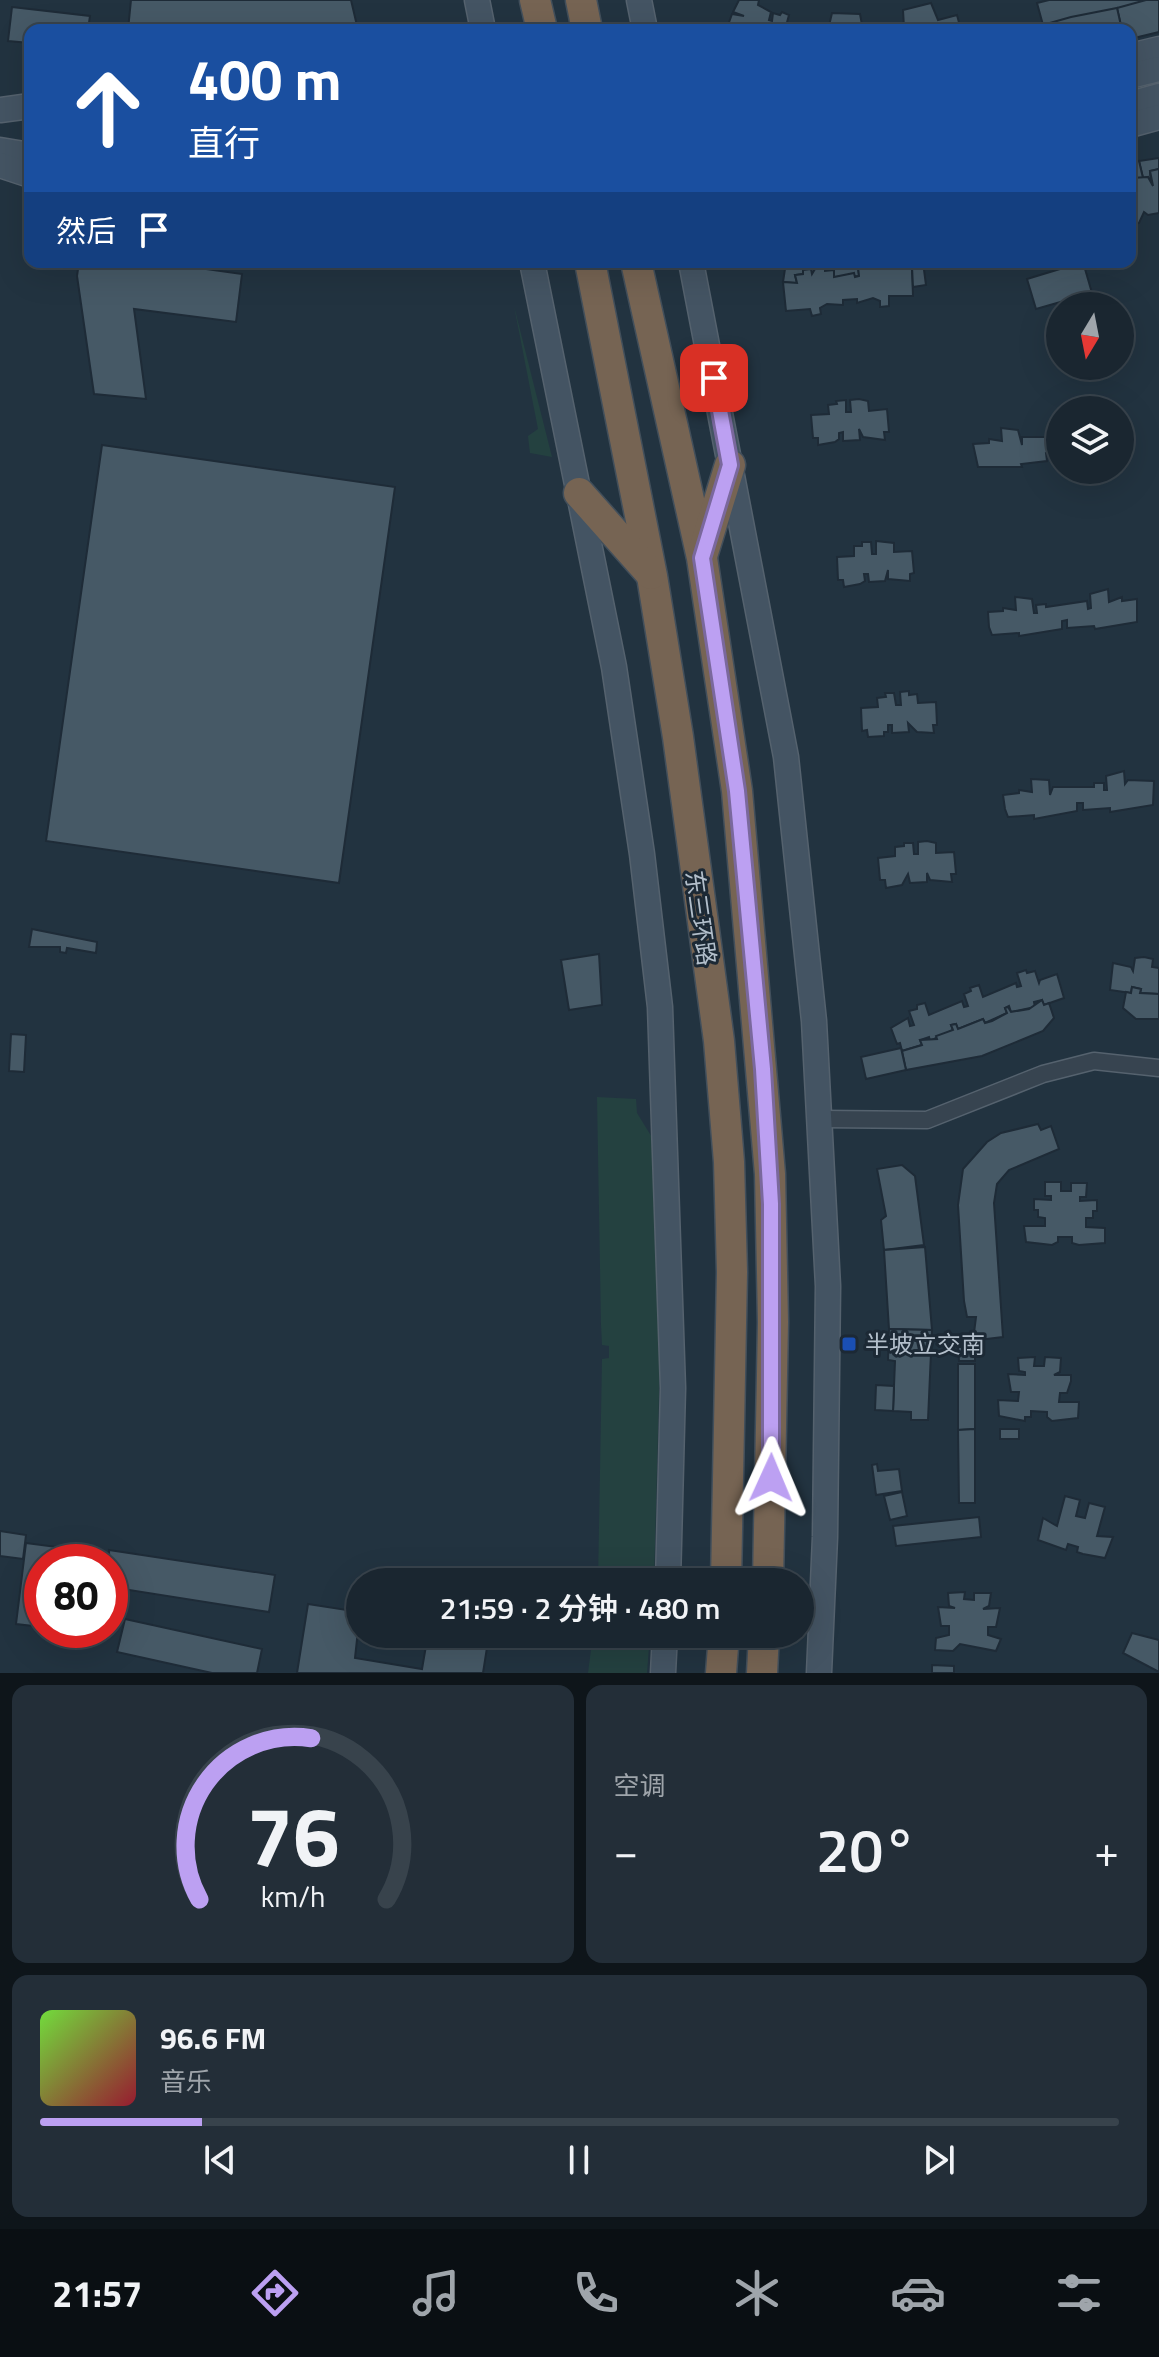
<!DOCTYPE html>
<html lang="zh">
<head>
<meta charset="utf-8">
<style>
	:root { --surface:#1a2630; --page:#232e38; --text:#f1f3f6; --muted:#9fa5ab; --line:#38434c; --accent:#bca0f2 }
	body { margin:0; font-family:"Titillium Web","Noto Sans SC",sans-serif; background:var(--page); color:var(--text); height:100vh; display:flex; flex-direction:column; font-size:30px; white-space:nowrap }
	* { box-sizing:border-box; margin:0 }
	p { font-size:26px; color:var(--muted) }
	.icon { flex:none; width:44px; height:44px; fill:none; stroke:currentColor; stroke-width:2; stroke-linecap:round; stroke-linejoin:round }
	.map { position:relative; height:1673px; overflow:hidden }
	.details { display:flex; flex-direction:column; gap:12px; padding:12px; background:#0e151a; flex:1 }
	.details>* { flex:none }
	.top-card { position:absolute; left:24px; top:24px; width:1112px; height:244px; border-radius:16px; box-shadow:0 8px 32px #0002,0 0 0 2px var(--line); background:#1a4fa0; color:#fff; overflow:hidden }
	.needle { width:52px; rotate:190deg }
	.buttons { position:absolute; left:1046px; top:292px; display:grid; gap:16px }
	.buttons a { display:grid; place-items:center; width:88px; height:88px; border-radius:50%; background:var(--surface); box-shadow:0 8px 32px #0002,0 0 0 2px var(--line); font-size:40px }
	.speed { position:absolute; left:24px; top:1544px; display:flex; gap:16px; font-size:40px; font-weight:700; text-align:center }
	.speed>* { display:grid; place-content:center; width:104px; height:104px; border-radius:50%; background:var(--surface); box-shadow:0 8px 32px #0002,0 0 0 2px var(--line); line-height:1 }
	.speed .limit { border:12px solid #d22; background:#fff; color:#111 }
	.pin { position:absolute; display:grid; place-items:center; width:68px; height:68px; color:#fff; margin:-34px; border-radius:16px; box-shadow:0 4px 12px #0006 }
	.me { position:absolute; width:88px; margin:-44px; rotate:1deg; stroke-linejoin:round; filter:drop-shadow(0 0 6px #0008) }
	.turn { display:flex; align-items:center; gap:28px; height:168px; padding:0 32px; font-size:36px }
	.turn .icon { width:104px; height:104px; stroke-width:2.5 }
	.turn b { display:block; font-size:56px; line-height:68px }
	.then { display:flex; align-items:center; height:76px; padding:0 32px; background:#0003; gap:16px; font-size:30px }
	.big { font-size:60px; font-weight:600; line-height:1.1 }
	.details .widget { flex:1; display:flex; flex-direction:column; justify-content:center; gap:12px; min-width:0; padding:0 28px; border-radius:16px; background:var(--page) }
	.details .dial { align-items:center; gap:0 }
	.dial svg { height:208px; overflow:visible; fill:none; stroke:var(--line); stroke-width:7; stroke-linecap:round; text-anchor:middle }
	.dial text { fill:var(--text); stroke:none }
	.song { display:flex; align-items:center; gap:24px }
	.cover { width:96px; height:96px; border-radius:12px; background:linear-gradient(135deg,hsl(100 70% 55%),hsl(350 70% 35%)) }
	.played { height:8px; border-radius:4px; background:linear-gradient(90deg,var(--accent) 15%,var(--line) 15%) }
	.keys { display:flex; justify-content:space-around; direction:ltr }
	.heat { display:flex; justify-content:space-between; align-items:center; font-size:44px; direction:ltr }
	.details .tiles { flex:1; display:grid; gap:12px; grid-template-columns:1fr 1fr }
	.widget:last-child { grid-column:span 2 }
	.trip { position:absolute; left:346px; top:1568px; width:468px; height:80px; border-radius:40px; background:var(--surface); box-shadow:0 8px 32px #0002,0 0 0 2px var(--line); font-weight:600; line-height:80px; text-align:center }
	.tab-bar { display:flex; height:128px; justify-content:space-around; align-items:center; background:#0a0f13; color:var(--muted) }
	.tab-bar .icon { width:56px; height:56px }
	.tab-bar .current { color:var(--accent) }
	.tab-bar b { font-size:36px; color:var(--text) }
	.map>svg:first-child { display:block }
	.green { fill:#244140 }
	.building { fill:#465966; stroke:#1e2b37; stroke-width:2 }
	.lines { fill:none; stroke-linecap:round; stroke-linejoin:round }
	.street-casing { stroke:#55626e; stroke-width:19 }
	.secondary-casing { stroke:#55626e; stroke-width:27 }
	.highway-casing { stroke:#424f5b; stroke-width:33 }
	.street { stroke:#374450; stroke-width:16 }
	.secondary { stroke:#445463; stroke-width:24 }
	.highway { stroke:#766453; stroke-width:30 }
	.route-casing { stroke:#7a689d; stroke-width:20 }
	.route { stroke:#bca0f2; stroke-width:14 }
	.transit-dot { fill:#1a4fb4; stroke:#1c2935; stroke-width:3 }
	.labels { text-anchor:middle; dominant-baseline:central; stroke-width:6; stroke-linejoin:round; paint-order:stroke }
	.street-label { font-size:24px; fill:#b3bfcb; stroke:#1c2935 }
	.poi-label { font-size:24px; fill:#b3bfcb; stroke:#1c2935; text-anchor:start }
</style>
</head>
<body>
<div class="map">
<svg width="1159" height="1673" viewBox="0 0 1159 1673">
	<rect width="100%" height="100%" fill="#223340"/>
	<!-- green -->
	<g class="green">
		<path d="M514 306 552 457 530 453 528 436 538 429Z"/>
		<path d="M597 1097 636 1099 637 1113 653 1139 661 1322 654 1582H598L602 1359 609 1358V1346L602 1345 601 1325Z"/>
		<path d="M593 1634H650L647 1673H588Z"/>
	</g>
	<!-- building -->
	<g class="building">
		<path d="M131 0H351L358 30H128Z"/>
		<path d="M739 0H759L758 5 771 12 769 20 772 21 773 13 780 15 782 12 789 15 786 26 790 24 819 30 727 28 732 14 744 16 733 12Z"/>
		<path d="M1049 0H1146L1147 2 1043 25 1037 3Z"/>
		<path d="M1146 0H1159V32L1130 39V30H1122L1117 8Z"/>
		<path d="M931 3 938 20 957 15 961 30H895L904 28 903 10Z"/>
		<path d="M12 7 90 16 88 30H30V43L8 41Z"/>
		<path d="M1117 8 1122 30H1025L1071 17Z"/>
		<path d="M832 13 860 14 863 30H828Z"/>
		<path d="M1159 158V169L1150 171 1151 187 1148 177 1143 178 1139 161Z"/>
		<path d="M1139 161 1143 178H1131L1134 190H1130V163Z"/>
		<path d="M1159 169V213L1148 215 1144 212 1139 223 1130 225V190H1134L1131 178 1148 177 1153 186 1150 171Z"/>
		<path d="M79 262H156L242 274 236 322 134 309 146 399 94 394 77 276Z"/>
		<path d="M869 262 858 267 859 276 834 277V270L825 271V268L815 269 812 274 811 269 803 270V274L795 275 797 283 783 282 786 262Z"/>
		<path d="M874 262 875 265 896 262 897 268 912 267 913 296H889V306L880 307V301L873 298 857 303V299L843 300V305L827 304 820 308 821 314 812 316 810 309 786 311 783 282 797 283 795 275 803 274V270L811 269 812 274 815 269 825 268V271L834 270V277L854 273 855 277 859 276 858 267Z"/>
		<path d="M888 262H923L926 285 913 287 912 267 897 268 896 262Z"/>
		<path d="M1083 262 1092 293 1036 309 1027 279Z"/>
		<path d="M859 399 868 401 869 411 887 409 889 432H884L885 440 863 437 859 429 860 440 843 441V432L839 433V439L835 442 818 445V438H813L811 415 829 414 828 405 837 404 836 401 846 400V412H851L850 400Z"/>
		<path d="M1001 428 1018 430 1022 445V437H1060V459L1053 460 1052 452 1046 453 1047 461 1021 464 1022 467H978L973 444 989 443V439L1002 441Z"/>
		<path d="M1120 431H1123L1125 446 1120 455Z"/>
		<path d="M102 445 395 487 339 883 46 841Z"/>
		<path d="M876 541 894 543V552L912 551 914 573 910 574V581L888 579V570L885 581 869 582 868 574H864L865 581 860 584 844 587 843 580H838L837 557 854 556V546H862V542H871L872 554H876Z"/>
		<path d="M1108 589 1109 602 1122 597V601L1137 599V622L1095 629 1094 626 1067 628V620L1062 621V629L1019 636V633L992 635 989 627 988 612 1003 611V608L1016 610 1015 597 1032 599 1034 613H1037L1036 605 1046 604V607L1087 601 1088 609 1091 608 1090 594Z"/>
		<path d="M909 691V695L917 694 918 703 936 702 937 725H933L934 733 917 732 908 723 909 732 892 733V725H888V732H884V736L868 737 867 730 862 731 861 708 878 707 877 698 886 697 885 693H894L896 705H901L900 692Z"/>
		<path d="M1124 771 1125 784 1128 780 1154 781 1153 805 1110 812V808L1083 810V803H1077V811L1034 819V815L1008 817 1005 809 1003 795 1019 793V790L1032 792 1031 779 1049 780 1050 795 1053 787H1094V783H1104V790H1107L1106 776Z"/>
		<path d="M927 841 936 843V853L954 852 956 874H951L952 882 930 880 927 873V882L910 883 908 874 902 885 886 888 885 880H880L878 858 895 856V847L904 846V843H913L914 854H918V842Z"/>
		<path d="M32 929 97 942 96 953 67 948 66 953 60 952V947H29Z"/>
		<path d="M599 954 602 1005 569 1010 561 960Z"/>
		<path d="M1144 957 1153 959 1152 967 1159 968V994L1140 993 1141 989 1132 987 1131 993 1110 990 1113 963 1131 967 1133 971 1135 958Z"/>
		<path d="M1026 970 1027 973 1035 971 1039 983 1040 980 1057 974 1064 998 1044 1005 1042 1000 1034 1002 1035 1007 1011 1012 1009 1006 1005 1008 1007 1013 985 1023 983 1019 958 1029 956 1024 951 1025 953 1030 930 1041 929 1037 920 1040 922 1045 902 1051 900 1043 897 1044 891 1028 908 1018 910 1026 914 1025 909 1011 917 1009V1005L925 1003 929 1015 962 1001 964 1007 968 1006 964 994 971 991 970 988 979 985 983 997 1016 983 1017 987 1021 986 1017 973Z"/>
		<path d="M1132 987 1141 989 1140 993 1159 994V1019H1136L1123 1008 1126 992 1131 993Z"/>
		<path d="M1042 1000 1044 1005 1049 1003 1054 1018 1043 1031 982 1056 906 1070 902 1051 922 1045 920 1040 937 1039 936 1036 953 1030 951 1025 956 1024 958 1029 983 1019 985 1023 992 1021 1007 1013 1005 1008 1008 1007 1011 1012 1029 1009Z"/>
		<path d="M11 1034 26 1035 24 1072 9 1071Z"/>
		<path d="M901 1048 906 1070 866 1079 861 1057Z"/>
		<path d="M1038 1124 1041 1130 1051 1126 1059 1149 1009 1170 997 1184 994 1203 1003 1337 978 1340 974 1333 976 1317H967L964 1301 958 1205 963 1169 987 1142 1001 1133Z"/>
		<path d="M902 1165 915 1176 924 1245 884 1250 881 1220 886 1216 877 1169Z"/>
		<path d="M1045 1182H1061V1191H1071V1183H1087L1086 1197H1080V1201L1097 1200V1211H1093V1218H1086V1227L1105 1228V1243L1079 1245 1072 1243V1237H1058V1242L1052 1245 1026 1242 1024 1226H1045V1218L1038 1217V1210H1034V1199L1051 1200V1196H1045Z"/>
		<path d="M925 1247 932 1330 889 1329 884 1250Z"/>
		<path d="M889 1329 932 1330 928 1420H911V1412L893 1411 895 1361 888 1360Z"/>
		<path d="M958 1347H975V1361H959Z"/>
		<path d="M1035 1357 1034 1366H1044L1045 1357 1061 1358 1060 1372 1054 1375H1071V1381L1067 1393H1060L1059 1402H1079L1078 1418 1052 1421 1047 1417V1412L1031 1411V1417H1025V1421L999 1416 998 1400 1018 1401 1019 1392H1011L1008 1374 1025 1375V1372L1019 1371 1018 1358Z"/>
		<path d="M958 1364H975V1429L958 1430Z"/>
		<path d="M876 1385 894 1386 893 1411 875 1410Z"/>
		<path d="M975 1429V1503H959L958 1430Z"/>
		<rect x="1000" y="1429" width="19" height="10"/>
		<path d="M877 1464 878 1471 899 1469 902 1491 876 1495 872 1465Z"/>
		<path d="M902 1492 907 1516 890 1520 884 1496Z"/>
		<path d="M1065 1496 1080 1500 1076 1516 1085 1518 1089 1503 1105 1507 1097 1536 1113 1537 1105 1558 1083 1554 1077 1552 1078 1547 1068 1544 1066 1550 1038 1540 1043 1518 1057 1526Z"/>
		<path d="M979 1517 981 1537 896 1546 893 1526Z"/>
		<path d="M0 1531 26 1535 23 1559 0 1556Z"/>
		<path d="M26 1543 80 1550 78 1562H42V1627L16 1624Z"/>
		<path d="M109 1550 275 1575 269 1612 110 1587Z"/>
		<path d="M965 1592 964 1599 974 1600V1593H991L989 1606 983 1609 1000 1608 996 1627H988V1635L1001 1639 996 1651 960 1644 953 1651 935 1650 936 1638 949 1635V1626H941L938 1607 955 1608 949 1606 948 1593Z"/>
		<path d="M308 1604 360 1612 355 1658 422 1669 428 1634 489 1635 483 1673H297Z"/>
		<path d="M125 1619 262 1649 257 1673H212L117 1652Z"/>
		<path d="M1132 1633 1159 1640V1672L1123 1653Z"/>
		<path d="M932 1665 954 1666V1673H932Z"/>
	</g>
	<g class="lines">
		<!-- street casing -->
		<g class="street-casing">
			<path id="street" d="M822 1119 927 1120 1043 1074 1094 1061 1159 1068"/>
		</g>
		<!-- secondary casing -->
		<g class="secondary-casing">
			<g id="secondary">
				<path d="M477 0 483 30"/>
				<path d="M639 0 645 30"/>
				<path d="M1130 56 1159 49"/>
				<path d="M1130 76 1159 69"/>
				<path d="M1130 104 1159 96"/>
				<path d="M0 110 30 106"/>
				<path d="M1130 125 1159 117"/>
				<path d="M0 150 30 155"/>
				<path d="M0 165 30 175"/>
				<path d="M532 262 614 667 642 854 660 1007 673 1388 668 1582"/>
				<path d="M691 262 786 757 814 1021 828 1286 825 1537 819 1673"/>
				<path d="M663 1673 665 1634"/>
			</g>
		</g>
		<!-- highway casing -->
		<g class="highway-casing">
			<g id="highway">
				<path d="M535 0 542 30"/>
				<path d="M581 0 587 30"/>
				<path d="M590 262 652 576 678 737 719 1041 729 1162 732 1272 726 1582"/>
				<path d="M636 262 702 558 737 791 770 1174 773 1322 768 1582"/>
				<path d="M579 493 651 574"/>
				<path d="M702 556 730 465"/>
				<path d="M721 1673 724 1634"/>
				<path d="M762 1673 764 1634"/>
			</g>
		</g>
		<!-- street -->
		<use href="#street" class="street"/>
		<!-- secondary -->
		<use href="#secondary" class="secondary"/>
		<!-- highway -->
		<use href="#highway" class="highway"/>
	</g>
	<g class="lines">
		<!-- route casing -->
		<g class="route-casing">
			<path id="route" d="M714 378 730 465 702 558 737 791 763 1069 771 1204V1478"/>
		</g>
		<!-- route -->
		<use href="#route" class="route"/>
	</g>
	<!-- markers -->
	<rect class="transit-dot" x="841" y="1336" width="16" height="16" rx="4"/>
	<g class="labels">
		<!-- street labels -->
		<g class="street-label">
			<text transform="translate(701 918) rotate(82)">东三环路</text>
		</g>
		<!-- poi labels -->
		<g class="poi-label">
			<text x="865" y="1344">半坡立交南</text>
		</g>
	</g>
</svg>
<div class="buttons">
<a><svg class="needle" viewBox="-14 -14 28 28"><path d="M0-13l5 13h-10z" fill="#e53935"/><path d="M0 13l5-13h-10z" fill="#9fa5ab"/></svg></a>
<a><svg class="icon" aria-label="layers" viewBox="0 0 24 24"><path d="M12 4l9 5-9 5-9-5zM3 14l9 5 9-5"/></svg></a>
</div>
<div class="speed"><div class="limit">80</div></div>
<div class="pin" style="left:714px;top:378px;background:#d93025"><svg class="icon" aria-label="arrive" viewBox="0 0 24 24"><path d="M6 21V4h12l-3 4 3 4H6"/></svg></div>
<svg class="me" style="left:771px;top:1478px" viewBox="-20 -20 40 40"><path d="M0-17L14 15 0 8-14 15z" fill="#bca0f2" stroke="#fff" stroke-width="4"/></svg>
<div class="trip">21:59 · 2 分钟 · 480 m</div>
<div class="top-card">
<div class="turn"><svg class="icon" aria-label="ahead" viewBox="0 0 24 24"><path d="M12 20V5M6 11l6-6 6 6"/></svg><div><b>400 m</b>直行</div></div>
<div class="then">然后<svg class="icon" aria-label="arrive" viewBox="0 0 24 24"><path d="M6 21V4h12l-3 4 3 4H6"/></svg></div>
</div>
</div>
<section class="details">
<div class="tiles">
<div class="widget dial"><svg viewBox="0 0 100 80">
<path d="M14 69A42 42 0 1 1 86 69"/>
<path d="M14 69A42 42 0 0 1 57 7" stroke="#bca0f2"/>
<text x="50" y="56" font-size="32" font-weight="700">76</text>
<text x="50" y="72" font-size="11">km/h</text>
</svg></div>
<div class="widget"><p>空调</p>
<div class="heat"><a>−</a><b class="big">20°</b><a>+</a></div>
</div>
<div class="widget">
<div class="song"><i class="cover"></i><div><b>96.6 FM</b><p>音乐</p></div></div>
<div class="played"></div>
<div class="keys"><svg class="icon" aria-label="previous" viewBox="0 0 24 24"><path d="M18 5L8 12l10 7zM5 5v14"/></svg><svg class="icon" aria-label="pause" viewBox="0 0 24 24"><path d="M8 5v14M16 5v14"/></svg><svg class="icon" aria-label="next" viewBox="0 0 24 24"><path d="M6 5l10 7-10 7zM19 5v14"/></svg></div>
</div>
</div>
</section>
<nav class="tab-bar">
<b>21:57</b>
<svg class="icon current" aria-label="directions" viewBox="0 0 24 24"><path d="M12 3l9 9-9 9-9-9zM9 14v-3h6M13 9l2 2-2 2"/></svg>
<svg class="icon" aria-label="music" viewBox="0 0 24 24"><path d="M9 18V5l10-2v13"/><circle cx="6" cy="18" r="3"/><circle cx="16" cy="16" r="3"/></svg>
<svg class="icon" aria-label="phone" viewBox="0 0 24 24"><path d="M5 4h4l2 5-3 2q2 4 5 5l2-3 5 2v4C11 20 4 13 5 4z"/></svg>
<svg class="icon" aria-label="climate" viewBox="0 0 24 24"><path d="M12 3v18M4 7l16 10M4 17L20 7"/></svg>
<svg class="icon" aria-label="car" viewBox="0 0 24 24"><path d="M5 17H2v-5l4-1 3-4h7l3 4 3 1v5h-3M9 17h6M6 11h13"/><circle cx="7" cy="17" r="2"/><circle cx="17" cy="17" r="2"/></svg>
<svg class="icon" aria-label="filters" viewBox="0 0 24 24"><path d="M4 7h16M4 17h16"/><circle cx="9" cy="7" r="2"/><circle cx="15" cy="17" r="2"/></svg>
</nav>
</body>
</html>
